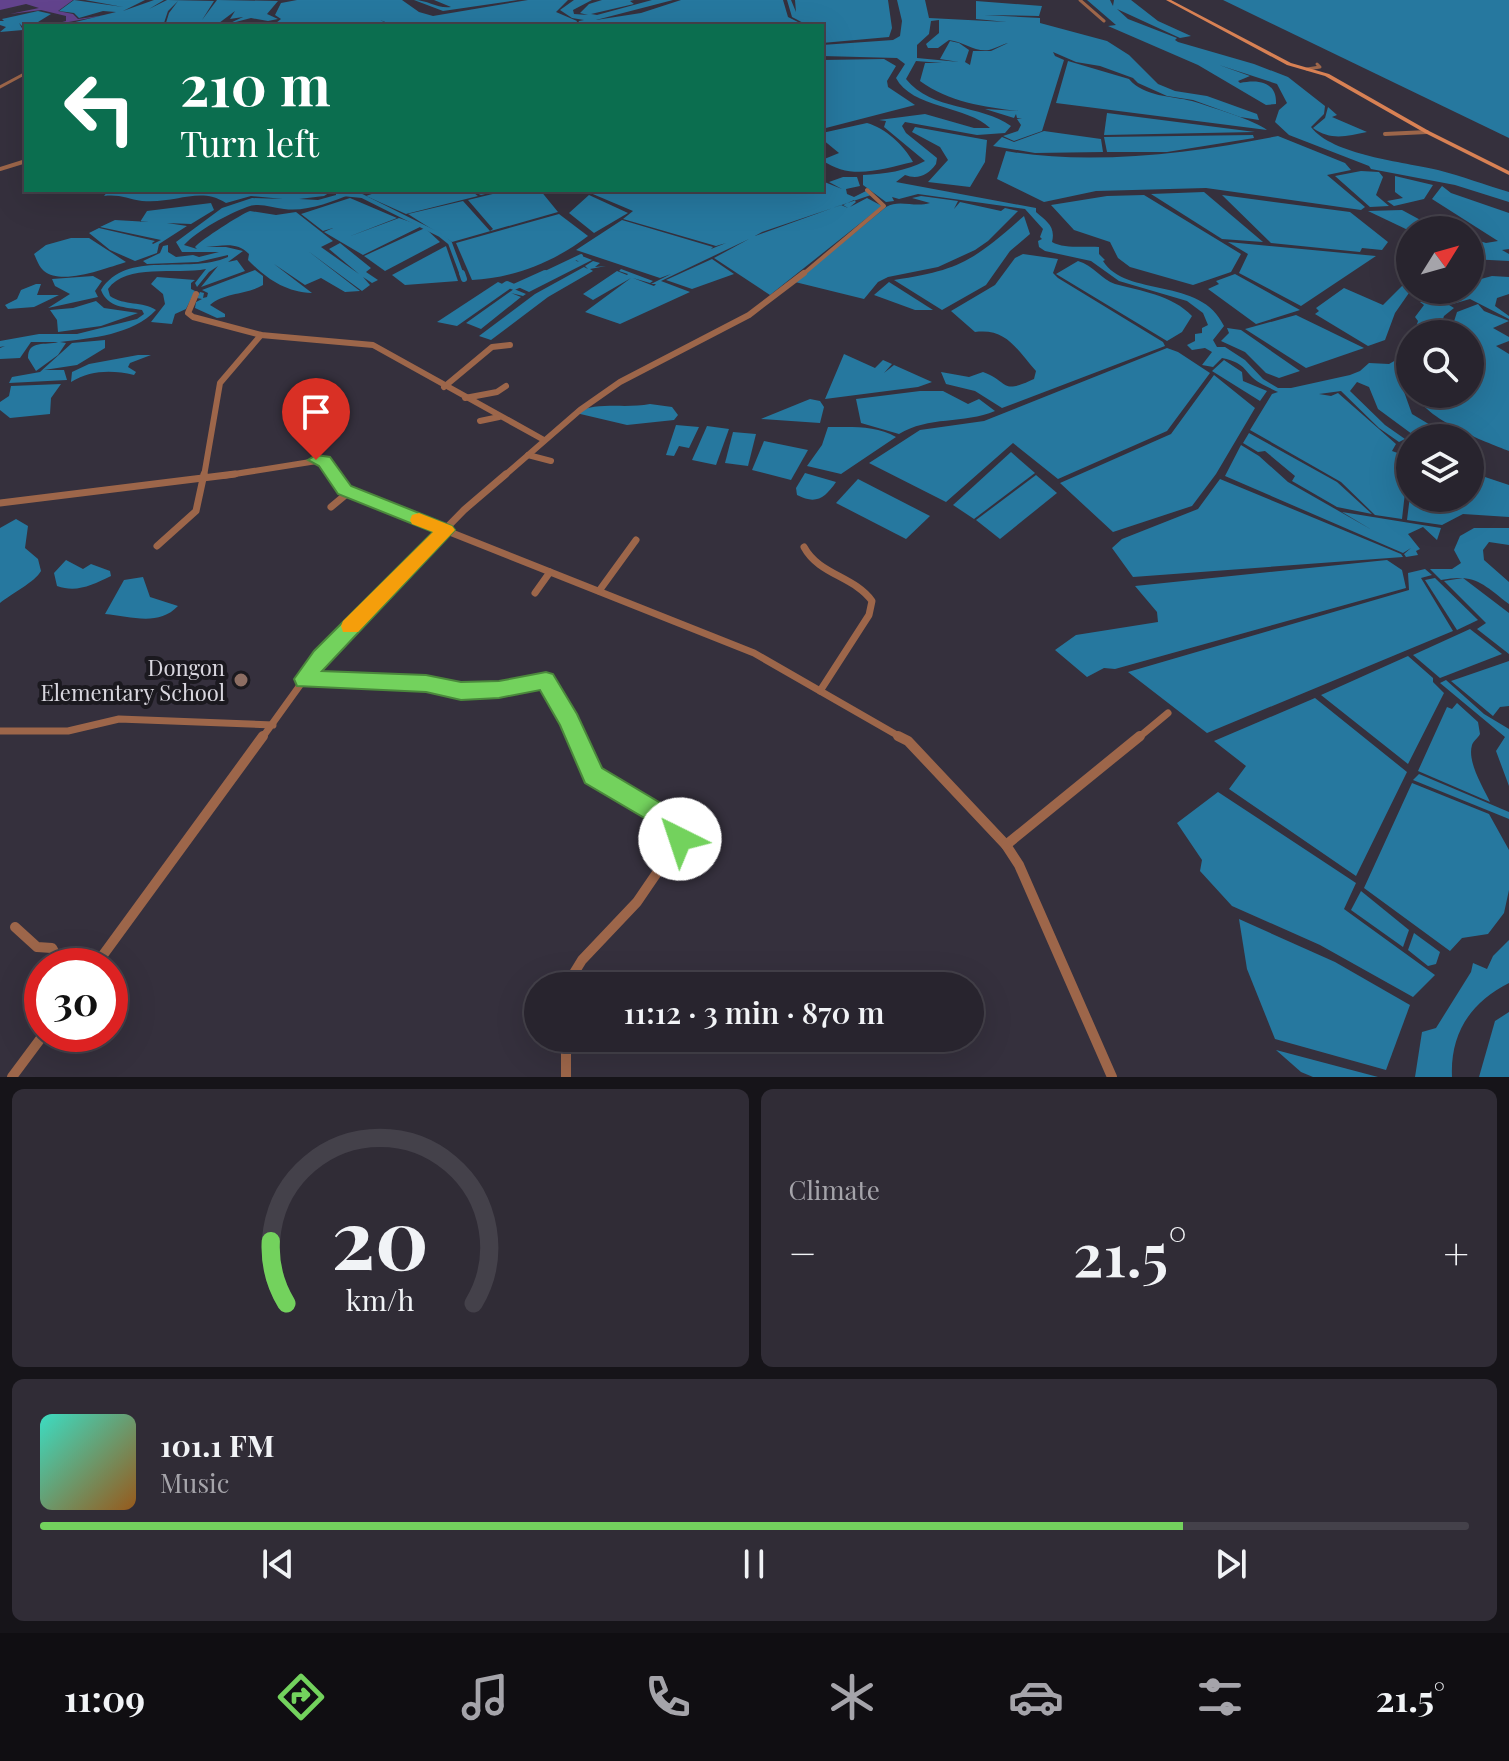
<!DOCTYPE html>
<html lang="en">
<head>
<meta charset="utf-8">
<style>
	:root { --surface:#28242e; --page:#302c36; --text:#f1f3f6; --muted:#a5a4aa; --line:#44414a; --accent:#73d25d }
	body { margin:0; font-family:"Playfair Display",serif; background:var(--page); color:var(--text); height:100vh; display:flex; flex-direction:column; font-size:30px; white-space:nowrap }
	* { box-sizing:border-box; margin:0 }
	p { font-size:26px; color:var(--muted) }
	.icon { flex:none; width:44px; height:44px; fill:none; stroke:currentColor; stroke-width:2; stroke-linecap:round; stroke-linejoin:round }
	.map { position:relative; height:1077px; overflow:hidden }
	.side { display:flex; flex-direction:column; gap:12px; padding:12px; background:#161419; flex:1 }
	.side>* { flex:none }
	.hud { position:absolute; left:24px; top:24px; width:800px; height:168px; border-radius:0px; box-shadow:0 8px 32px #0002,0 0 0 2px var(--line); background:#0b6e4f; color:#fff; overflow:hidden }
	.needle { width:52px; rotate:53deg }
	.fabs { position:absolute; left:1396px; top:216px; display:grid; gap:16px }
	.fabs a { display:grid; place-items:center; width:88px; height:88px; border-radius:50%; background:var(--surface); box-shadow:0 8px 32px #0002,0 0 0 2px var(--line); font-size:40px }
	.speed { position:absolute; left:24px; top:948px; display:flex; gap:16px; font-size:40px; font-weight:700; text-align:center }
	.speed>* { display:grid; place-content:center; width:104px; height:104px; border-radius:50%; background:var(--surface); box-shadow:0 8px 32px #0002,0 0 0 2px var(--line); line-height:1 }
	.speed .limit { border:12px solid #d22; background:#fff; color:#111 }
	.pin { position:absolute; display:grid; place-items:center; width:68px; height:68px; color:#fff; margin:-82px -34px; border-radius:50% 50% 50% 0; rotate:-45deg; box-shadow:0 0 8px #0007 }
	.pin .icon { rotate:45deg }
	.me { position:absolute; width:88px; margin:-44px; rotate:319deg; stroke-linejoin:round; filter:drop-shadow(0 0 6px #0008) }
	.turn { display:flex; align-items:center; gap:28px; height:168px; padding:0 24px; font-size:36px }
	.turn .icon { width:104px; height:104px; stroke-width:2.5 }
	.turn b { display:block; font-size:56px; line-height:68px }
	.big { font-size:60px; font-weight:600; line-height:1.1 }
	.side .tile { flex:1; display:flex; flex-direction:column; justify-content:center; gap:12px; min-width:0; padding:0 28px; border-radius:12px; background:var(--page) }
	.side .dial { align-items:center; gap:0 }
	.dial svg { height:208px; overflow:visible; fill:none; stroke:var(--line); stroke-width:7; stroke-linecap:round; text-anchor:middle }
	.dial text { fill:var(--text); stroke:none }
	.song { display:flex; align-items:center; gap:24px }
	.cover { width:96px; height:96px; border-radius:12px; background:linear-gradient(135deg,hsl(170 70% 55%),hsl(30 70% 35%)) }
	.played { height:8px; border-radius:4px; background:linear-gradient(90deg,var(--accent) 80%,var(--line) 80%) }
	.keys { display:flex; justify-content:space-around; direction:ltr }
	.heat { display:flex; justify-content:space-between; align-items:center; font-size:44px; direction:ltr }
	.side .tiles { flex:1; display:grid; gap:12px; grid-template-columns:1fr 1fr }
	.tile:last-child { grid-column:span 2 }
	.trip { position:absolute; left:524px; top:972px; width:460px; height:80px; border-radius:40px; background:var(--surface); box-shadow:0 8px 32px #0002,0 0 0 2px var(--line); font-weight:600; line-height:80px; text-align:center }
	.tabs { display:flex; height:128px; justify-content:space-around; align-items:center; background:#100e12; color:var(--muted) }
	.tabs .icon { width:56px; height:56px }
	.tabs .current { color:var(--accent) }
	.tabs b { font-size:36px; color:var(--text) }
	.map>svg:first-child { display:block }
	.green { fill:#62438d }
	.water { fill:#26789f; fill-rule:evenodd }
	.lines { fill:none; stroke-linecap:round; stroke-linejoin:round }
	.canal-far1 { stroke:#26789f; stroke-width:4 }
	.canal { stroke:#26789f; stroke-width:6 }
	.street-far4 { stroke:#9d664a; stroke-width:3 }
	.street-far3 { stroke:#9d664a; stroke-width:4 }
	.street-far2 { stroke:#9d664a; stroke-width:6 }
	.street-far1 { stroke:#9d664a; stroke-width:7 }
	.street { stroke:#9d664a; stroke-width:10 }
	.secondary { fill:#d88154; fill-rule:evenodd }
	.route { fill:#73d25d; stroke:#4b883c; stroke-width:2 }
	.slow { fill:#f59e0b }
	.education-dot { fill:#8d6e63; stroke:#1b191f; stroke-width:3 }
	.labels { text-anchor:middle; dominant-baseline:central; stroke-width:8; stroke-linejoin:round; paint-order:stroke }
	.poi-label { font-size:22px; fill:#d8d6de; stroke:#1b191f; text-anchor:end }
</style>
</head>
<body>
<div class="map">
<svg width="1509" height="1077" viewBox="0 0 1509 1077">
	<rect width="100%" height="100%" fill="#35303d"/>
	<!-- green -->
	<path class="green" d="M0 0H73L58 11 73 14 78 19 106 15 47 26 66 21V16L41 10 10 14 39 8 26 4 0 10Z"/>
	<!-- water -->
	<g class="water">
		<path d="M74 0 123 7 85 0H145L123 11 154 0H164L149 9 167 0 214 1 202 20 217 0 278 1 267 14 278 19 268 21 251 18 228 24 243 17 230 19 235 11 215 26H165L169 13 178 1 168 11 163 26H59L116 12 103 11 79 18 74 13 59 11Z"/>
		<path d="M297 0H402L419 12 433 16 528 0H568L556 12 577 21 575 26H464L455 22 461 26H396L380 20 392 26H272L281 19 275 15 281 3Z"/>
		<path d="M414 0C428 0 438 9 451 7L434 0H518L443 11Z"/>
		<path d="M574 0H592L573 10 574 14 588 15 580 13 589 4 602 0H634L630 1 634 4 591 14 597 15 652 0H673L596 20 641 13 681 0H783L788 17 806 26H577L579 21 584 20 572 18 560 10Z"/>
		<path d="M787 0H791L796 12 795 0H888L892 28 889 37 822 43V34L825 35 822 26H809L792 17Z"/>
		<path d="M897 0H925L929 18 1007 22 976 19V1L1042 6 1039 16 984 15 1040 18V23L1107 41 1129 55 1158 84 1175 91 1207 96 1257 114 1259 120 1240 117 1193 100 1167 96 1138 83 1133 78 1100 66 1076 62 1053 52 1055 56 1064 60 1042 131 1014 141 1003 136 1018 131 1021 125 1017 119H1022L1017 118 1016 114 1014 118 985 109 1018 111C984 107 949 102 920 81L925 63H942L916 61 906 79C931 111 981 104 1011 126L1005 133 977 135 905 122 902 126 906 133 937 158 936 164C928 175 918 180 905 175L896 182 1036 208V212C1046 221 1056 226 1052 242 1064 249 1085 246 1099 247V254L1105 260 1103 261C1126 298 1201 276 1224 326L1213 340 1217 347H1225L1245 360 1263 379 1278 388H1291L1350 375 1360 371 1369 363 1389 364 1410 352V380L1402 386 1412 414 1452 438 1416 437 1378 409 1369 387 1357 382 1350 391 1385 425 1405 439 1399 442 1379 428 1341 391 1319 394 1331 396 1338 393 1396 444 1392 451 1409 457 1402 519 1375 515 1341 482 1250 430 1272 394 1278 392C1272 389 1265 386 1260 383 1244 374 1248 363 1222 358L1213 367 1202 365 1212 352 1205 348 1192 350 1187 345 1195 341V334L1202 333V328L1208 325 1203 313 1187 301 1119 281 1091 261 1045 251 1039 247 1038 241 1042 239 1040 237 1043 229 1025 209 918 194 899 199 892 197 894 201 886 202 863 185V175C885 174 906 171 925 161L884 127 886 121 879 120 925 114 974 128H990C968 106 911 108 896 78L905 64 897 58 822 56V45L893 40 900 36 902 21ZM939 20V33L926 44 928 48H938L949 40C964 42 974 52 989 50 996 48 1003 44 1008 43L991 51H973L970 65 965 62 969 50 959 43 950 41 940 59 959 62 917 58V45L929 34 931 21Z"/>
		<path d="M1087 0H1110L1113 6 1114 0H1131L1158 21 1191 36 1180 38 1117 9 1128 19 1177 38 1175 40 1178 42 1254 64 1288 77 1325 106 1324 114 1311 127C1332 155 1404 162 1438 170 1462 176 1485 185 1509 192V202L1455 185 1371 169 1369 166 1289 135 1275 122 1279 110 1287 103 1277 84 1219 65 1250 76 1238 81 1240 83C1259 79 1277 82 1276 104L1266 105 1198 65 1108 26 1116 25Z"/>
		<path d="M1223 0H1509V138Z"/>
		<path d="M38 11 51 14 38 22H25L26 30 19 23 23 30 0 32 6 27 0 25V21H4L2 19Z"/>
		<path d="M884 59 896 66 887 81 888 87 915 105 822 129V60Z"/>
		<path d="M1068 61 1129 79C1144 97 1172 96 1192 101 1208 106 1257 121 1267 130L1056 103Z"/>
		<path d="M1328 107 1337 115 1332 117 1367 132C1347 136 1331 141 1313 128L1325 118Z"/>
		<path d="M1107 113 1255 132 1104 135Z"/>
		<path d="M867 123C885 128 904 145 913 162 881 169 851 181 822 160L839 153 822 139V133Z"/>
		<path d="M915 127 987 140 985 162 970 187 928 182 948 160 940 147 912 132Z"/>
		<path d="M1044 131 1101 139 1103 152 1035 153 993 146 1002 137 1014 142Z"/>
		<path d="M1253 135 1254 138 1167 152H1107L1104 137Z"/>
		<path d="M1278 136 1345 163 1351 170 1327 175 1365 207 1361 210 1206 188 1096 191 1044 202 997 179 1006 151C1092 166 1193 153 1278 136Z"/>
		<path d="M1361 171 1379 172 1383 177 1376 195 1389 206 1370 207 1335 176Z"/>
		<path d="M1395 176 1433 185 1424 199 1394 206 1387 201 1403 198 1395 192Z"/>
		<path d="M843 177H857L860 186 846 189 847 194 854 197 866 191 871 195 762 232 755 236 841 205 848 208 843 205 854 200 856 202 850 207 867 198 882 206 770 295 714 258 749 239 661 281 690 292 620 324 585 312 631 278 593 300 583 294 617 271 627 275 628 274 619 271 621 269 653 281 650 283 633 278 654 286 656 284H651L671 274 660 278 576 250 622 220 713 247 711 249 726 243 716 246 623 219 633 211 588 192 589 190H822V181L842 189 829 182Z"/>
		<path d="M1442 186 1451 193 1509 213V249L1502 250 1509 254V261L1470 259V238L1486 243 1498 241 1432 199Z"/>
		<path d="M109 190 332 191 324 196 299 199 318 200 336 195V190H349L351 194C331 202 307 212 284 209 272 208 260 202 247 207 228 214 198 230 184 245L197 249 195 247C201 240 241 214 250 211L276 215 296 212 333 241 321 247 359 274 329 249 340 243 371 268 366 272 378 280 372 283 363 277 370 285 362 291 308 251 360 291 345 292 321 278 305 285 274 264 312 293C285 292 267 279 248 260L249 254C237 241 222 246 206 247H226L243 251 228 262 237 260 245 271 201 287 218 266 209 272 197 287 195 283 206 269C176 275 126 263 108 289L110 296C124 306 143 301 156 310 132 335 92 338 60 342L66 343 58 355 36 371 28 358C28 339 46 346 58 342H31L20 358 0 359V348L5 346 0 347V341L39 334H77L137 319 144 314 142 310C125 307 108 308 101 290 127 249 186 275 228 257V255L198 262 147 264 143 261 160 253 163 246 168 245V252L176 257 193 255 199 257 219 252H182L176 242 222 208 252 198 283 199 251 196 226 203C199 186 177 204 142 201 128 199 119 194 104 196Z"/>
		<path d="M383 190H503L481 195 471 191 478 196 406 214 366 196Z"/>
		<path d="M509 190H540L558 212 452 242 408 214 463 201 490 231 493 229 468 200Z"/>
		<path d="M1204 192 1263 242 1222 239 1151 194Z"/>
		<path d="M589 195 628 213 594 233 569 213Z"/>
		<path d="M1144 195 1241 254 1231 272 1193 285 1130 267 1118 258 1110 242 1074 230 1051 205 1107 196Z"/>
		<path d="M1222 195 1350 212 1388 242 1382 250 1362 248 1360 252 1271 243Z"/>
		<path d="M921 196 958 201 954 209 960 202 1001 211 1005 208 1018 211 988 241 975 250 938 267 888 277 878 282 864 299 795 282 886 207C900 199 914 208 930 203L912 198Z"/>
		<path d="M350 198 397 218 348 237 399 218 422 226 363 255 324 232 333 228 323 231 301 214Z"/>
		<path d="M211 203 214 210 191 224 167 223 187 226 159 244 157 253 135 261 110 250 89 233 99 228 155 241 152 243 153 244 161 240 100 227 115 220 149 222H140L147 211Z"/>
		<path d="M1402 210 1439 230 1410 231 1368 211Z"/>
		<path d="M559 214 588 236C554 262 514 278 472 280L456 243Z"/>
		<path d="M1024 216 1030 234 1010 251 986 285 942 310 894 280C961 270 974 260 1024 216Z"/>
		<path d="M425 228 440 242 385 271 364 256Z"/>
		<path d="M71 238H89L126 262C106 268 62 286 44 271 39 267 37 260 34 254L46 245Z"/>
		<path d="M1228 242 1376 256 1301 306 1239 273 1248 254Z"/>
		<path d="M446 246 458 281 405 285 392 275Z"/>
		<path d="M1023 254 1058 259 1053 273 1058 278 1163 342 1165 346 1002 408 975 391 946 384 941 372 969 377 983 372C1010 382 1000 395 1034 379L1036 371C1016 349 1007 328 975 332L951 311 995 285 1015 258Z"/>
		<path d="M582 256 592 260 529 292 518 287 574 260 579 262 575 259Z"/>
		<path d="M712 259 734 274 692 289 666 280Z"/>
		<path d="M593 261 600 263 595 267 606 266 590 269 593 271 548 297 491 340 479 336 535 294 584 267 588 269 585 266Z"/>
		<path d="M1078 261C1093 265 1102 280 1115 284 1141 291 1172 295 1192 316L1182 332 1167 341 1056 274Z"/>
		<path d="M255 270 263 276V285C247 295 225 292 210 305L225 314V317L217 318 195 308 196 302 202 299 197 298 200 292 204 293 203 298 207 297 208 293 202 290Z"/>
		<path d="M1235 274 1300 310 1256 324 1208 289 1219 284 1216 281Z"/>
		<path d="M93 276 102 281 95 291 98 297 48 308 70 294 55 286 52 279Z"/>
		<path d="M1492 276 1509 277V294L1497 298 1495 306 1509 316V319L1470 299 1449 305 1454 308 1444 316 1438 334H1418L1415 330 1418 321 1415 317 1424 305 1420 302H1427L1442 290H1470V282Z"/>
		<path d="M157 277 195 280 191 283V289L195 291 186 309 175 314 172 324 151 322 165 304 163 294 151 284Z"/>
		<path d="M498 282 511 288 457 326 437 322Z"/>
		<path d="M889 282 933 310H915L874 295Z"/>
		<path d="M36 284H41L37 295H59L34 307 8 309 5 305 17 299 21 290Z"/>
		<path d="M1403 285 1411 290 1395 313 1385 340 1368 346 1315 314 1319 311 1316 308 1344 288 1383 305Z"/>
		<path d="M514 289 526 294 523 296 511 293 521 297 481 329 466 323Z"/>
		<path d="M96 301 104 308 138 313 101 326 58 332 57 320 50 310 73 308Z"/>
		<path d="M1478 304 1484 311 1509 321 1493 328 1509 337V341L1496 346 1509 354V451C1486 442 1422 418 1417 394H1470V334H1450L1457 312Z"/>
		<path d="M1296 315 1364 348 1306 368 1245 329Z"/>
		<path d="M1227 328 1241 330 1300 371 1279 378 1266 373 1245 352 1221 341 1229 333Z"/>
		<path d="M105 340V348L77 365 44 370H64L67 380 9 383 12 377 40 372 72 343Z"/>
		<path d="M1167 348 1178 352 1210 373 1167 431 1058 479 1013 443 946 502 869 463 920 430 984 421Z"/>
		<path d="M844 354 875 368 883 360 892 364 884 373 894 365 932 382 918 387 825 399Z"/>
		<path d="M138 355H151L130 363 128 367 136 372 134 375C112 370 91 370 71 382L72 372 89 364Z"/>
		<path d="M1224 360 1242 372 1243 381 1267 391 1260 401 1212 371Z"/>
		<path d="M1214 375 1255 408 1216 474 1192 506 1113 532 1060 483 1171 434Z"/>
		<path d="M61 384 51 398 50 414 10 418 0 410V402L9 396 11 386Z"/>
		<path d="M920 391H943L968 404 979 399 995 411C964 424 928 416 899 434L861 423 856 399Z"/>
		<path d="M810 399 820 401 824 407 820 423 761 419Z"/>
		<path d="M650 404 672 407 678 415 674 420 627 425 576 413C596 401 626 409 650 404Z"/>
		<path d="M676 425 699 427 689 448 679 446 674 456 666 455Z"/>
		<path d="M707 426 729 429 716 465 692 460Z"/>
		<path d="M828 427C851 427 876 425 896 437L841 474 807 466 822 445Z"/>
		<path d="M733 432 756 434 748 466 725 463Z"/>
		<path d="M1249 433 1337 482 1372 514 1337 507 1292 481 1295 476 1265 451 1258 452 1243 443Z"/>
		<path d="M764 441 808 450 791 480 752 470Z"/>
		<path d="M1241 445 1259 456 1288 482 1372 530 1342 512 1441 528 1437 540 1423 527 1408 534 1420 549 1416 551 1418 555 1406 557 1404 554 1411 548 1403 553 1225 476Z"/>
		<path d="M1011 452 1035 473 974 519 953 505Z"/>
		<path d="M1470 472 1509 485V517L1463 514 1442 525 1407 520 1410 496 1470 498Z"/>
		<path d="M805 473 836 482C825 498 816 505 797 495L796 488Z"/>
		<path d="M1036 475 1057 493 1000 539 976 520Z"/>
		<path d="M858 479 930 516 906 539 836 503Z"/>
		<path d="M1220 479 1401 554 1403 557 1133 577 1112 548 1122 539 1198 509Z"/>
		<path d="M16 519 28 526 25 548 38 559 41 571C35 582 11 594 0 603V528Z"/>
		<path d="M1474 528H1509V545L1489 542 1483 550 1484 560 1509 582V604C1483 584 1475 573 1441 580L1430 569H1452L1461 563 1454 550 1460 536Z"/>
		<path d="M66 560 83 569 91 564 110 571 111 576C92 585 77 593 57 586L54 573Z"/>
		<path d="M1387 560 1402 570 1406 588 1115 669 1104 668 1087 677 1055 650 1076 635 1158 622 1157 612 1135 586Z"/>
		<path d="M1425 569 1432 575 1421 578 1453 631 1207 733 1128 672 1409 590 1408 573Z"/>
		<path d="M143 577 150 597 178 606C158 627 130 616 105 614L124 580Z"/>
		<path d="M1435 578 1478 620 1457 630 1425 580Z"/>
		<path d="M1463 578 1509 613V654L1477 629 1486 623 1444 581Z"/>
		<path d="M1470 629 1502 654 1440 678 1413 655Z"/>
		<path d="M1408 656 1433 678V682L1444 693 1408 764 1321 695Z"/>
		<path d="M1509 661V706L1500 707 1493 716 1451 681Z"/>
		<path d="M1446 680 1484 714 1509 729V786L1496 751 1505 737 1440 683Z"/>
		<path d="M1315 698 1407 772 1356 876 1229 789 1246 766 1214 741Z"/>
		<path d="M1457 703 1478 722 1480 734C1478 738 1474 740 1472 745 1467 762 1483 787 1490 802L1418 771 1447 707 1452 709Z"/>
		<path d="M1419 774 1509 812V819L1413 780Z"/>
		<path d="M1412 783 1489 814 1509 850V890L1504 913 1488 934 1462 938 1450 951 1364 888Z"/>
		<path d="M1218 792 1356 883 1344 909 1435 975 1413 997 1320 945 1232 906 1200 871 1202 860 1177 823Z"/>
		<path d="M1361 891 1409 930 1403 947 1351 910Z"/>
		<path d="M1239 919 1335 962 1410 1005 1386 1070 1275 1039 1247 969Z"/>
		<path d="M1414 933 1440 952 1436 964 1428 966 1408 950Z"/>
		<path d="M1509 940V983C1471 1002 1450 1033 1452 1077H1415L1422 1032 1436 1028 1471 972 1473 963 1487 969 1493 956Z"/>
		<path d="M1509 1012V1077H1479L1495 1021Z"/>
		<path d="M1276 1050 1378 1077H1313L1301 1072Z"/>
	</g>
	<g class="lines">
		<!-- canal-far1 -->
		<g class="canal-far1">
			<path d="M342 194 362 196 440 235 450 243 462 275"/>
			<path d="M541 275 581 256"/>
		</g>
		<!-- canal -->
		<g class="canal">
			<path d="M462 273 464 279"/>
			<path d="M501 288 507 284 514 287 545 273"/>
		</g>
		<!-- street-far4 -->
		<g class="street-far4">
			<path d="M1080 0 1104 21"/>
			<path d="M1307 69 1320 67 1317 64"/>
			<path d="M0 87 26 73"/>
		</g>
		<!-- street-far3 -->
		<g class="street-far3">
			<path d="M1385 134 1427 132"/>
			<path d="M0 169 26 161"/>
			<path d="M802 275 884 206 867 190"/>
		</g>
		<!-- street-far2 -->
		<g class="street-far2">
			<path d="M196 294 188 313 193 317 261 335 373 345 544 440"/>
			<path d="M444 387 492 347 510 345"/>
			<path d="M465 398 497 392 506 386"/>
			<path d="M480 421 499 417"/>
			<path d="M528 455 551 461"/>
			<path d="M204 476 220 383 261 335"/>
			<path d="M222 476 323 460 334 476"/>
			<path d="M504 476 580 410 620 382 749 315 804 273"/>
		</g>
		<!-- street-far1 -->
		<g class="street-far1">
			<path d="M332 474 342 488 349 492 754 653 902 738"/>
			<path d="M0 503 235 474"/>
			<path d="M331 507 349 492"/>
			<path d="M157 546 196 511 204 474"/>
			<path d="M804 547C819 575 854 576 872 601L869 615 820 691"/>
			<path d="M599 591 636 540"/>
			<path d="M535 593 550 572"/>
			<path d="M305 679 426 684 461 691 499 690 546 680 576 738"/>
			<path d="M0 731H68L119 719 273 725"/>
			<path d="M262 738 321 656 464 510 506 474"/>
			<path d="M1138 738 1168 713"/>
		</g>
		<!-- street -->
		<g class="street">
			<path d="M898 736 908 741 1006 845 1019 865 1112 1077"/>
			<path d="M1006 845 1140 736"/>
			<path d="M15 927 37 947 52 948 62 966"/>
			<path d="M95 966 263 736"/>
			<path d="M566 986 582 960 637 902 680 839 681 828 593 776 575 736"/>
			<path d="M566 1038V1077"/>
			<path d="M12 1077 44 1034"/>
		</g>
		<!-- secondary -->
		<path class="secondary" d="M1166 0H1171L1291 63 1329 74 1429 131 1509 171V175L1425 133 1325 76 1287 65Z"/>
	</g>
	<!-- route -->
	<path class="route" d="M316 455 330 457 351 486 452 526 455 530 322 671 426 675 461 682 499 681 546 672 553 674 577 714 602 768 689 820 693 828 689 847 680 850 671 847 668 832 585 783 560 725 540 690 499 698 461 700 426 692 297 686 294 679 314 651 433 532 338 494 319 466 308 460Z"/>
	<!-- slow -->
	<path class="slow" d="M419 513 452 526 455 530 358 632H343L341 626 343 621 433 532 412 524 410 520 412 515Z"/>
	<!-- markers -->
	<circle class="education-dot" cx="241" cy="680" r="8"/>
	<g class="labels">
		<!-- poi labels -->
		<g class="poi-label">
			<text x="225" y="667">Dongon<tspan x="225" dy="25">Elementary School</tspan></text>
		</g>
	</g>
</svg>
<div class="fabs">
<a><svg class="needle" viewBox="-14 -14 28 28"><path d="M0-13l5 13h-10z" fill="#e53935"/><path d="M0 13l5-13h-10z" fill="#a5a4aa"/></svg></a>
<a><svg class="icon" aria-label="search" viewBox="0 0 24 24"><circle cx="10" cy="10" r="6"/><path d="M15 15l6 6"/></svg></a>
<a><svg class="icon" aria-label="layers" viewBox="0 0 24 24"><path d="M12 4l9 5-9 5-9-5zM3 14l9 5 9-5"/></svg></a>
</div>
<div class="speed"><div class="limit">30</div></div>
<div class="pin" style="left:316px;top:460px;background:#d93025"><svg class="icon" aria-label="arrive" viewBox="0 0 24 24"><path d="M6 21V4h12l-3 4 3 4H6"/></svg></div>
<svg class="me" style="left:680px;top:839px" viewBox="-20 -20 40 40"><circle r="19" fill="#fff"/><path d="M0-13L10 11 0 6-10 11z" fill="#73d25d"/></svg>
<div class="trip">11:12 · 3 min · 870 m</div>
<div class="hud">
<div class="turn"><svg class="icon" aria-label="left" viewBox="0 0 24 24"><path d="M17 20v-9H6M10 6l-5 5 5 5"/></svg><div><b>210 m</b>Turn left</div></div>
</div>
</div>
<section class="side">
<div class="tiles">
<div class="tile dial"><svg viewBox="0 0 100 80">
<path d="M14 69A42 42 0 1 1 86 69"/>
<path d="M14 69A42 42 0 0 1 8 45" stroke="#73d25d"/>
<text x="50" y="56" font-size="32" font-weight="700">20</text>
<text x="50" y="72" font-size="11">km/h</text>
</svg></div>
<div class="tile"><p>Climate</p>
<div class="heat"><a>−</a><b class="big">21.5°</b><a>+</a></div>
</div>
<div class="tile">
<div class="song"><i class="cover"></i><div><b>101.1 FM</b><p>Music</p></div></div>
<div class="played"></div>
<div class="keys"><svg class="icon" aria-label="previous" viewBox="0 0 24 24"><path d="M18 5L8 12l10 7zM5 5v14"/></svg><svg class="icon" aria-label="pause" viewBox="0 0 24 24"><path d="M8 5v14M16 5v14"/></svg><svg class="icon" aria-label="next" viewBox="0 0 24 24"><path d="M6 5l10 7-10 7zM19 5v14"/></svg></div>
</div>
</div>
</section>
<nav class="tabs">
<b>11:09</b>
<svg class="icon current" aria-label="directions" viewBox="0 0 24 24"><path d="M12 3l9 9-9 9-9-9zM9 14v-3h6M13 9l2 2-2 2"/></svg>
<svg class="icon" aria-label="music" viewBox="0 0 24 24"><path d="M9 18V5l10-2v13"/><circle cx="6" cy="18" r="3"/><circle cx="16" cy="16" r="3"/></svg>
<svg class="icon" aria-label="phone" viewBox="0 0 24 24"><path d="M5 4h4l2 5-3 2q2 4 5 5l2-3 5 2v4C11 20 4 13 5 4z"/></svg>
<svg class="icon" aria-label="climate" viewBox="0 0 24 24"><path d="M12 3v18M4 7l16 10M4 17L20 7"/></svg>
<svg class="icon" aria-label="car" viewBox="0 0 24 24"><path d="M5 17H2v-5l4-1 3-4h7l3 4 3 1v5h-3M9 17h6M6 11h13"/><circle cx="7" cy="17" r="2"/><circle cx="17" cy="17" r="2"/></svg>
<svg class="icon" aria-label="filters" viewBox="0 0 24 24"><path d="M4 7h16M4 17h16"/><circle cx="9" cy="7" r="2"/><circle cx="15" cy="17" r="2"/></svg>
<b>21.5°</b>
</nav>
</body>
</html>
